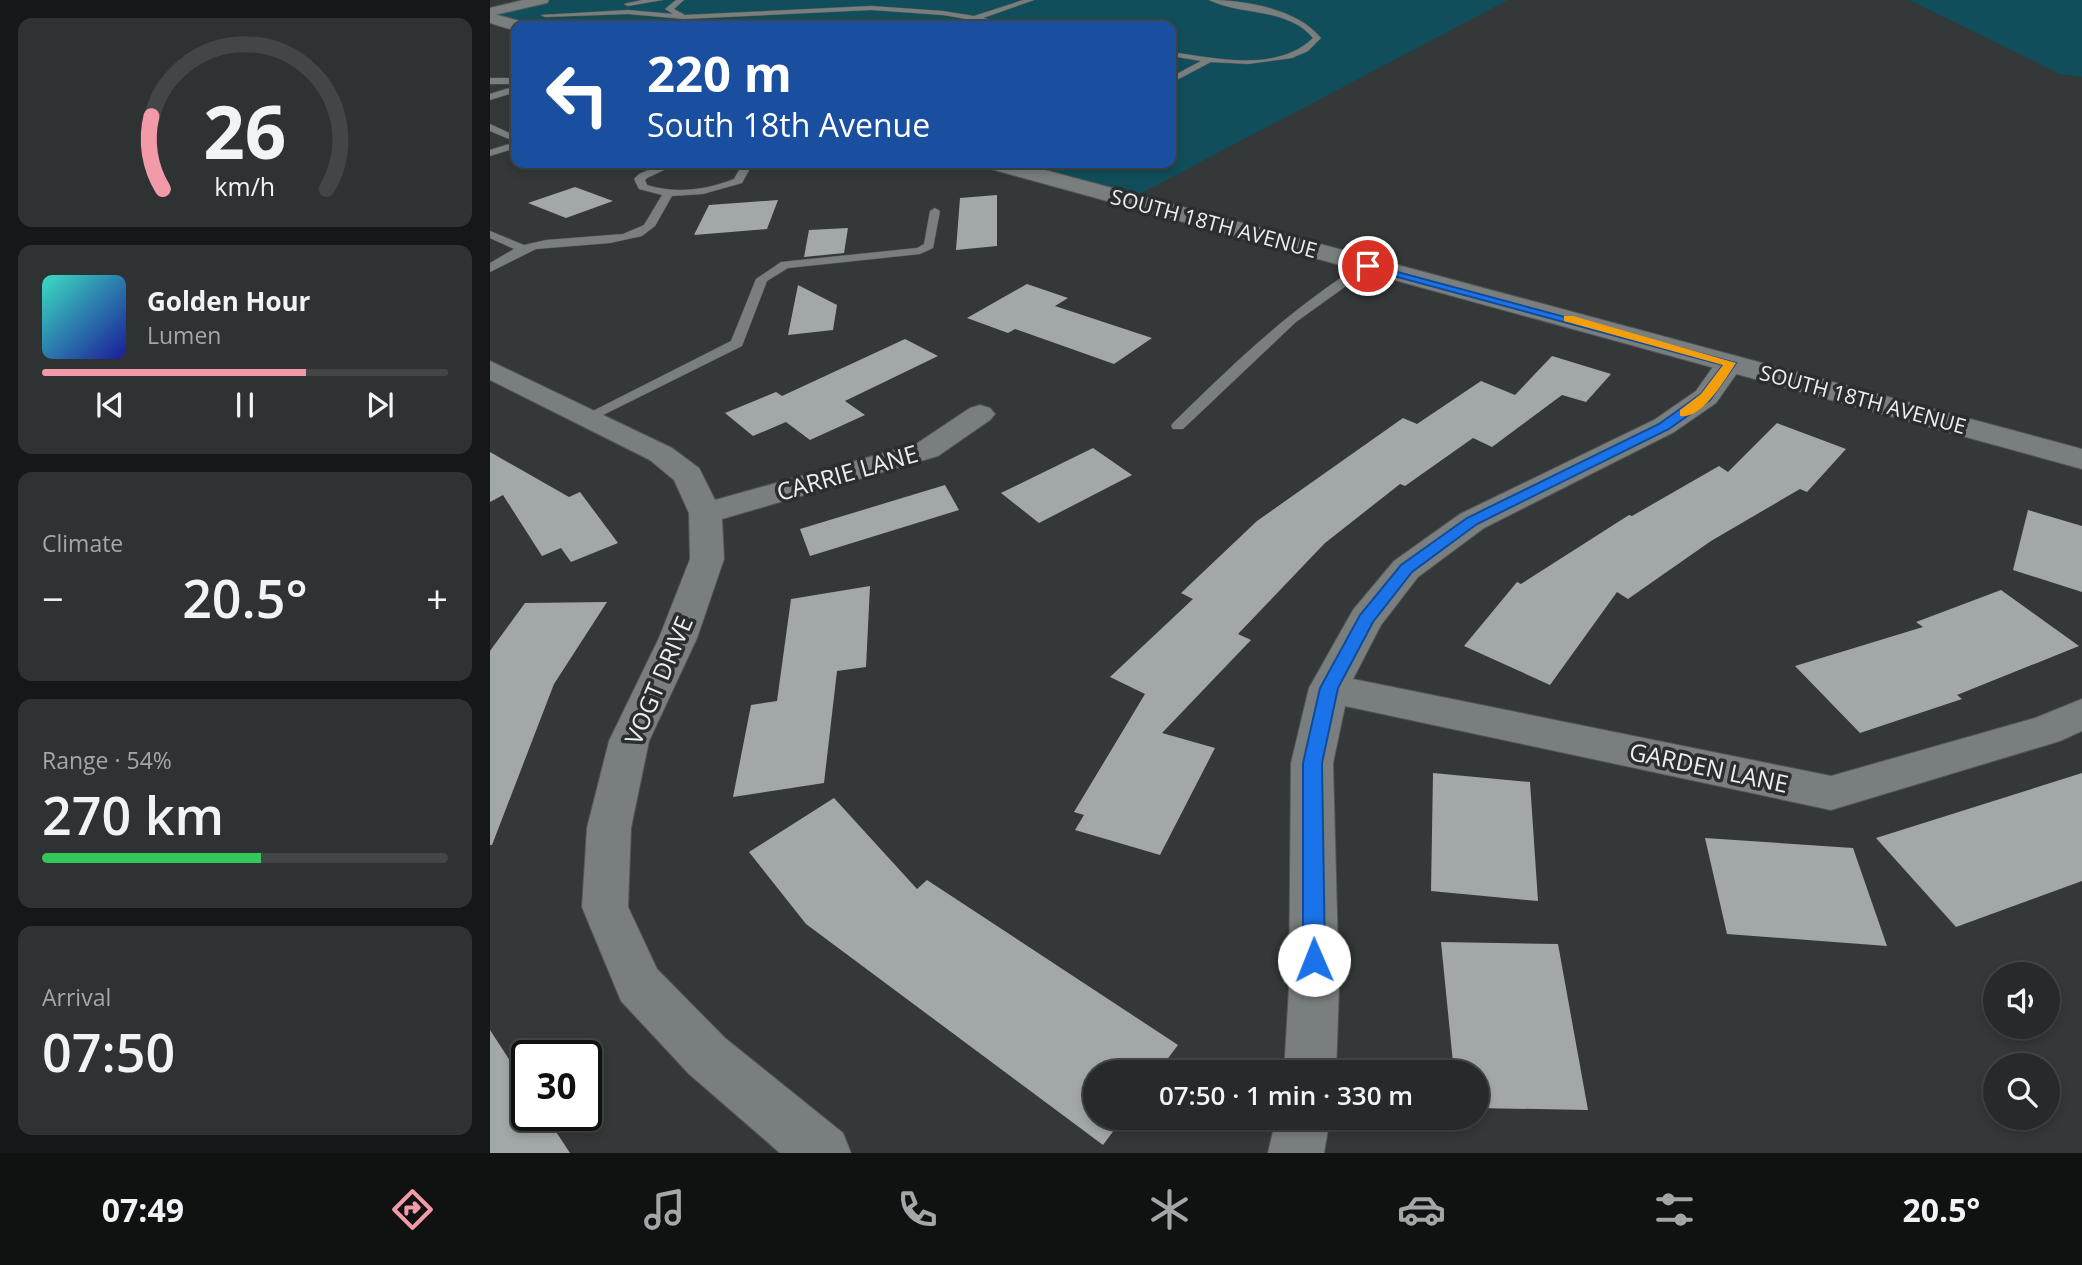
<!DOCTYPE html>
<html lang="en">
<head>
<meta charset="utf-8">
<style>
	:root { --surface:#272a2b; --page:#2f3233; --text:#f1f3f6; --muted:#a4a7a9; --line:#434647; --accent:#f39aa9 }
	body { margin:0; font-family:"Open Sans",sans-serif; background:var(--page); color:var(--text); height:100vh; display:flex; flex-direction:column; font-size:26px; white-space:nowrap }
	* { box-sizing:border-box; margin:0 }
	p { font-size:23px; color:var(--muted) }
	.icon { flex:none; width:38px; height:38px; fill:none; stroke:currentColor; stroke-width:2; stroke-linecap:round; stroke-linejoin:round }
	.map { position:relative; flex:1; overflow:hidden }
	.panel { display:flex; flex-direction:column; gap:18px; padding:18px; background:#151718; width:490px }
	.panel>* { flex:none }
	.hud { position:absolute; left:21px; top:21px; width:665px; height:147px; border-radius:14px; box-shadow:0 4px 10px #0003,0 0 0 2px var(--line); background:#1a4fa0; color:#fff; overflow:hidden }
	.controls { position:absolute; left:1493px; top:962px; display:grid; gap:14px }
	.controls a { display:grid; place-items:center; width:77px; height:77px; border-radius:50%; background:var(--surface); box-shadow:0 4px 10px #0003,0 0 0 2px var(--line); font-size:35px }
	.speed { position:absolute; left:21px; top:1040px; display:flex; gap:14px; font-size:35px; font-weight:700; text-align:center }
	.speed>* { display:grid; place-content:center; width:91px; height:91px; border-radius:50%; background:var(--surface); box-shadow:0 4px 10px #0003,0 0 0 2px var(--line); line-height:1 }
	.speed .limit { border:4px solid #111; border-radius:10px; background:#fff; color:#111 }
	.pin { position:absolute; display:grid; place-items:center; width:60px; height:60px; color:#fff; margin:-30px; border:4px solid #fff; border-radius:50%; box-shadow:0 2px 7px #0007 }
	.me { position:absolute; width:77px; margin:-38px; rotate:359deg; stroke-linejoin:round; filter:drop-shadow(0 0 5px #0008) }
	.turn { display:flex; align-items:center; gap:24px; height:147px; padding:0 21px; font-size:32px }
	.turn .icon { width:91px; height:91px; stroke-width:2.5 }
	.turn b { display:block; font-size:49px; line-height:60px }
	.big { font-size:52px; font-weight:600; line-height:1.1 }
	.panel .card { flex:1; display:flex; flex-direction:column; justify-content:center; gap:10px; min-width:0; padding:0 24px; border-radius:14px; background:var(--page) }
	.panel .dial { align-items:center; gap:0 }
	.dial svg { height:182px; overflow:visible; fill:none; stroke:var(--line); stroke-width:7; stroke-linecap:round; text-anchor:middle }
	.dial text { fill:var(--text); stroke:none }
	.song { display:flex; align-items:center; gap:21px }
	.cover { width:84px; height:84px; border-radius:10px; background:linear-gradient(135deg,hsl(170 70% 55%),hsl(240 70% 35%)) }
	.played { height:7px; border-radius:4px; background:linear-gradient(90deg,var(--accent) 65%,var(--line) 65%) }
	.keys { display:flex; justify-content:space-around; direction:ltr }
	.heat { display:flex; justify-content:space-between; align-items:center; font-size:38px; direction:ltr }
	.charge { height:10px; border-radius:5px; background:linear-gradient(90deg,#34c759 54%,var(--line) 0) }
	.trip { position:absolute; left:593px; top:1060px; width:406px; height:70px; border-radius:35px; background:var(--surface); box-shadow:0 4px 10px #0003,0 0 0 2px var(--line); font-weight:600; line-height:70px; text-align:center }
	.tab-bar { display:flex; height:112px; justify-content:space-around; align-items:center; background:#101111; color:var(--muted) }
	.tab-bar .icon { width:49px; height:49px }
	.tab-bar .selected { color:var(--accent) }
	.tab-bar b { font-size:32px; color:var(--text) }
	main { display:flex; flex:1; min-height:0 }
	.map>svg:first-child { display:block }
	.green { fill:#0f4e5a }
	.building { fill:#a2a8a9 }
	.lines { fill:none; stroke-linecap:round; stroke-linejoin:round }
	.service-casing { stroke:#525556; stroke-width:1 }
	.minor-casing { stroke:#525556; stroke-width:2 }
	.tertiary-casing { stroke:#525556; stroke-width:2 }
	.service { fill:#797e7f; fill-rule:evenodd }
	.minor { fill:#797e7f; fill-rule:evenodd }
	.tertiary { fill:#797e7f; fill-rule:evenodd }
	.route { fill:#1a73e8; stroke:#114b97; stroke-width:2 }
	.slow { fill:#f59e0b }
	.labels { text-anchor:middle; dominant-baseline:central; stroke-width:7; stroke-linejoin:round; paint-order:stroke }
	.far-street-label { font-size:21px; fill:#ebeeef; stroke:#2a2e2f }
	.street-label { font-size:24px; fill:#ebeeef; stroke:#2a2e2f }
</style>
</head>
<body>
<main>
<section class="panel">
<div class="card dial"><svg viewBox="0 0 100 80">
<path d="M14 69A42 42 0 1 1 86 69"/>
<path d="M14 69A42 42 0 0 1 9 37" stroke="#f39aa9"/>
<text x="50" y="56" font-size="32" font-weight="700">26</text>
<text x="50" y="72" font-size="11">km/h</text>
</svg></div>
<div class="card">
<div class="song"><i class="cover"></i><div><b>Golden Hour</b><p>Lumen</p></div></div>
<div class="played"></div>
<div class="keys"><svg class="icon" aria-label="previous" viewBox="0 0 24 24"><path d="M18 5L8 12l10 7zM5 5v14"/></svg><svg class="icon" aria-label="pause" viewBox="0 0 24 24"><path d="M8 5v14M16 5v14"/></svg><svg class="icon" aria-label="next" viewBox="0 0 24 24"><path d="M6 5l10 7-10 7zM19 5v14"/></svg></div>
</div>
<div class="card"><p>Climate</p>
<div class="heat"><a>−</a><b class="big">20.5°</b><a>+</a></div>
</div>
<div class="card"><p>Range · 54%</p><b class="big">270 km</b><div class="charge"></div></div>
<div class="card"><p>Arrival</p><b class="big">07:50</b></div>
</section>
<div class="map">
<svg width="1592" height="1153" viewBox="0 0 1592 1153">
	<rect width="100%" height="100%" fill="#343839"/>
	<!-- green -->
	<g class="green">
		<path d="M64 0H1018L646 196 528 163H681V26H48L4 14Z"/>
		<path d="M1419 0H1592V77L1570 74Z"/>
	</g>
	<!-- building -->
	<g class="building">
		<path d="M85 187 123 201 76 218 38 203Z"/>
		<path d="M507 195V246L466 250 470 198Z"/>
		<path d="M288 200 277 229 204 235 219 205Z"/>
		<path d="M358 228 354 253 314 257 319 230Z"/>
		<path d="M537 284 578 298 565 306 662 338 624 364 525 329 518 333 477 318Z"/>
		<path d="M308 285 347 305 343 330 298 335Z"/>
		<path d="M415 339 448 356 355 401 375 415 320 440 296 422 263 436 235 413 286 392 292 396Z"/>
		<path d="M1062 356 1121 374 1096 402 1072 395 1002 447 983 438 915 486 910 484 835 543 748 634 761 640 672 733 725 748 670 855 585 830 594 815 584 812 655 694 620 677 703 599 691 593 767 521 913 418 927 424 991 381 1025 395Z"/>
		<path d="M1287 423 1356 449 1317 492 1310 489 1221 541 1138 599 1127 592 1060 685 974 646 1027 582 1031 584 1139 515 1142 516 1229 466 1238 472Z"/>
		<path d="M603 448 642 475 549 523 511 493Z"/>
		<path d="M0 452 79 497 90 492 128 543 81 562 71 548 52 556 13 495 0 502Z"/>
		<path d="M455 485 469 510 320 556 310 529Z"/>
		<path d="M1538 510 1592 526V592L1523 570Z"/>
		<path d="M380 586 376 667 347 671 334 783 243 797 261 705 287 701 301 599Z"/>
		<path d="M1511 590 1589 646 1467 695 1472 699 1370 733 1305 666 1433 627 1426 622Z"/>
		<path d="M117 602 64 684 2 845H0V651L35 603Z"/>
		<path d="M943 773 1040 782 1048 901 941 891Z"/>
		<path d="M1592 773V881L1466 927 1386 838Z"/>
		<path d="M344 798 427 889 437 880 688 1045 667 1073H606V1118H633L613 1145 316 924 259 852Z"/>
		<path d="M1215 838 1363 848 1397 946 1237 934Z"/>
		<path d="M951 942 1068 944 1098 1110 987 1108V1073H964Z"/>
		<path d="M0 1030 37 1087V1115H55L80 1153H0Z"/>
	</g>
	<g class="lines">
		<!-- service casing -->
		<g class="service-casing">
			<g id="service">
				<path d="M152 0H173L138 6 134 4Z"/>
				<path d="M186 0H194L184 9 195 15 381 6 453 11 484 16 533 0H544L493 18 532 26H516L453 15 381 10 194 19 138 14 55 17 51 15 138 10 183 14 175 9Z"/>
				<path d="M719 0C755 0 808 9 831 38L818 51 802 58 758 64 721 62 681 83V77L711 61 681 56V52C725 58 787 73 823 38 797 7 751 16 719 0Z"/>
				<rect x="0" y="78" width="26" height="6"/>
				<path d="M26 86V92L0 100V94Z"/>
				<path d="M0 124 26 136V142L0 131Z"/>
				<path d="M26 142V148L0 156V150Z"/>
				<path d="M176 163H189L157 178 155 180 157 185C186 194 216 190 244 179L253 163H263L252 183 213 194 182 196 165 226 152 236 120 243 46 249 0 272V263L24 249 0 238V231L34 245 56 240 133 234 154 225 172 195 149 189 144 179 149 174Z"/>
				<path d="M445 208 450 211 443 248 430 254 298 268 277 281 252 346 103 420 98 421 91 417 241 341 266 279 291 262 427 248 434 244 440 211Z"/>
				<path d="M874 263 884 266 806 322 693 429H683L681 426 683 423C743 364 802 307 874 263Z"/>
			</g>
		</g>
		<!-- minor casing -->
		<g class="minor-casing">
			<g id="minor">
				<path d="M33 0H59L57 3 0 16V8Z"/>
				<path d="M1240 355 1250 357 1254 363 1226 403 1184 432 994 528 928 577 891 625 863 679 1341 776 1545 718 1592 699V731L1570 741 1341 810 855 706 843 763 849 988 846 1073H794L799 988 801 763 819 688 863 610 904 561 970 514 1164 420 1206 391 1230 357Z"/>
				<path d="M0 361 182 448 209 468 225 500 426 444 480 408 490 405 500 408 505 414 500 420 448 456 232 519 234 559 207 638 159 741 141 828 138 907 167 969 235 1038 353 1133 361 1153H290L199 1074 131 1001 92 907 97 828 119 741 169 638 200 559 199 513 184 480 160 460 0 380Z"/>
				<path d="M786 1118H840L834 1153H778Z"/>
			</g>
		</g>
		<!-- tertiary casing -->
		<g class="tertiary-casing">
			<g id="tertiary">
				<path d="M0 13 34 22 36 26H26V31L0 23Z"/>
				<path d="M494 163H529L1592 449V469L497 168Z"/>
			</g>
		</g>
		<!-- service -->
		<use href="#service" class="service"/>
		<!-- minor -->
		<use href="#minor" class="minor"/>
		<!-- tertiary -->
		<use href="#tertiary" class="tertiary"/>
	</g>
	<!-- route -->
	<path class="route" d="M874 263 1246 363 1220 400 1179 429 987 524 922 572 883 622 848 688 832 763 835 960 832 968 824 971 816 968 813 960V763L830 688 870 615 911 565 977 518 1169 424 1211 394 1233 365 874 268Z"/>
	<!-- slow -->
	<path class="slow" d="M1074 316H1083L1246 363C1235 379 1212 420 1190 416V410L1211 394 1233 365 1074 321Z"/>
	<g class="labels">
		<!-- far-street labels -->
		<g class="far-street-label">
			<text transform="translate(724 223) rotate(15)">SOUTH 18TH AVENUE</text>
			<text transform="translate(1373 399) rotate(15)">SOUTH 18TH AVENUE</text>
		</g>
		<!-- street labels -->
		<g class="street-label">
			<text transform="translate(357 472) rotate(-16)">CARRIE LANE</text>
			<text transform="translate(168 680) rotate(-67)">VOGT DRIVE</text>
			<text transform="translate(1219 767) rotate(12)">GARDEN LANE</text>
		</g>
	</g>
</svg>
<div class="controls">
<a><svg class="icon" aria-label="sound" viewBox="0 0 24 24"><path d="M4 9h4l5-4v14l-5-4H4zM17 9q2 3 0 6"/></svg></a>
<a><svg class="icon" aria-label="search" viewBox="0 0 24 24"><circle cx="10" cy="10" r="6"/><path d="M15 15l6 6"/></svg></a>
</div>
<div class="speed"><div class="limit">30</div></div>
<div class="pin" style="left:878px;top:266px;background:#d93025"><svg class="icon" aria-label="arrive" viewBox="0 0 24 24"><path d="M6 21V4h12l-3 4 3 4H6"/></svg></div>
<svg class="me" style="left:824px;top:960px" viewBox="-20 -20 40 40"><circle r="19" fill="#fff"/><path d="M0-13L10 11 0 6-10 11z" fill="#1a73e8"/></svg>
<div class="trip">07:50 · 1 min · 330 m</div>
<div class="hud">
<div class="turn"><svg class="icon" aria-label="left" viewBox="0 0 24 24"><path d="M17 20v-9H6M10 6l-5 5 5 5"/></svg><div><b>220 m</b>South 18th Avenue</div></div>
</div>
</div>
</main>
<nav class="tab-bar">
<b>07:49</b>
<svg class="icon selected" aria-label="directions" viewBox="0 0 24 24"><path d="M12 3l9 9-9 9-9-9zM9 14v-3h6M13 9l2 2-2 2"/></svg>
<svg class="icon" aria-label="music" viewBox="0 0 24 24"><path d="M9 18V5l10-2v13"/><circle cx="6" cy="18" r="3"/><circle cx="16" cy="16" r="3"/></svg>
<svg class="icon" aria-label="phone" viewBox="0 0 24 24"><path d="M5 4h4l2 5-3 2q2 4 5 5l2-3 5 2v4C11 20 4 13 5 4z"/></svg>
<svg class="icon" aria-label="climate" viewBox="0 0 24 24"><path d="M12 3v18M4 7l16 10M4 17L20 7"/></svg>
<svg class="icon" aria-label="car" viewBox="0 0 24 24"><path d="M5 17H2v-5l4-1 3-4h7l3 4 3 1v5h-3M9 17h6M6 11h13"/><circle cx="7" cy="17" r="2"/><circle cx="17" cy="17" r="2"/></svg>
<svg class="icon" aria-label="filters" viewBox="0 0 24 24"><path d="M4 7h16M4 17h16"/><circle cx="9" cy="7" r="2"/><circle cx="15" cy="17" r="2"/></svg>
<b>20.5°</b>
</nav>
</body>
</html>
